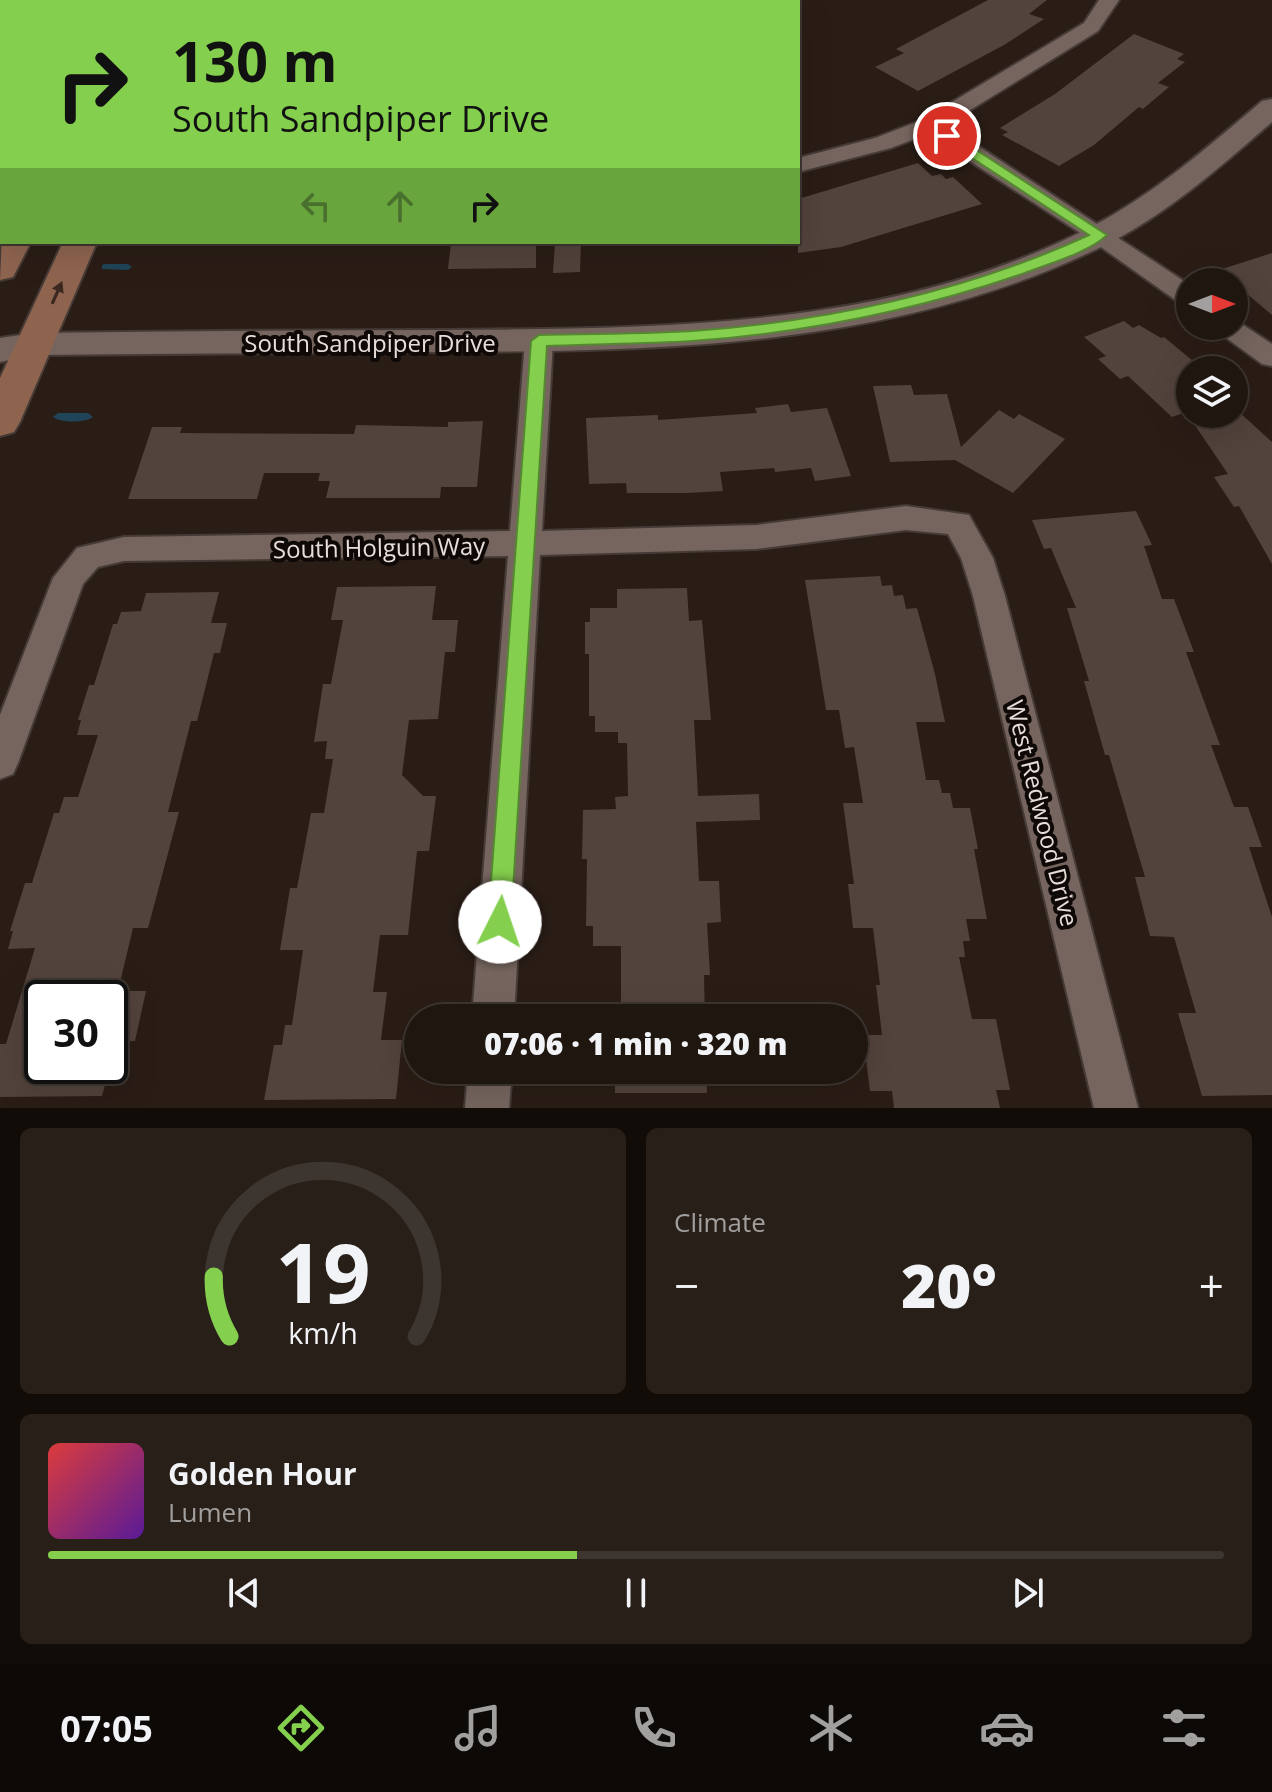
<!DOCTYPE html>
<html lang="en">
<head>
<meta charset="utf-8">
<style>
	:root { --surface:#201610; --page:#281f19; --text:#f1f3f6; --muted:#a29f9f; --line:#3d3530; --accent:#84cf4d }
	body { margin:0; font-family:"Open Sans",sans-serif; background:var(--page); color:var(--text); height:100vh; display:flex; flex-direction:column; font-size:30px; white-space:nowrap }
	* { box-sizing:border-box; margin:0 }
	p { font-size:26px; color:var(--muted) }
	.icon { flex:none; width:44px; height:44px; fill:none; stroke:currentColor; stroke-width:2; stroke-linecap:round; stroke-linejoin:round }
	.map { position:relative; height:1108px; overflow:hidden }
	.sheet { display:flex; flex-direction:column; gap:20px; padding:20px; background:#120c09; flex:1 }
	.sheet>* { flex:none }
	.guide { position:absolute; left:0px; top:0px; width:800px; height:244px; box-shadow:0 8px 32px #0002,0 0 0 2px var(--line); background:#84cf4d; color:#111; overflow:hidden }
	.needle { width:52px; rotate:90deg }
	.controls { position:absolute; left:1176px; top:268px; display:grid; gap:16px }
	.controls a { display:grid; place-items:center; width:72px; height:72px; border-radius:50%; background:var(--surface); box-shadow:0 8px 32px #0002,0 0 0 2px var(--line); font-size:40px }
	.speed { position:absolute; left:24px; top:980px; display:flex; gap:16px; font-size:40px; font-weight:700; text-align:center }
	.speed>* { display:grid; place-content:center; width:104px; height:104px; border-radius:50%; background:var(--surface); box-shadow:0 8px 32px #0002,0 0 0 2px var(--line); line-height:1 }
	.speed .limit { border:4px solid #111; border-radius:12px; background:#fff; color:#111 }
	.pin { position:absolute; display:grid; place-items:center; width:68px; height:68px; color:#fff; margin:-34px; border:4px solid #fff; border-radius:50%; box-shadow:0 2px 8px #0007 }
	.me { position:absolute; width:88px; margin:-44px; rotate:4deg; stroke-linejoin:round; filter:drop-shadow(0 0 6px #0008) }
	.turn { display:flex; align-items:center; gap:28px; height:168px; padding:0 40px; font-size:36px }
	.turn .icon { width:104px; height:104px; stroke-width:2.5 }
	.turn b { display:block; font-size:56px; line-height:68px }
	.lanes { display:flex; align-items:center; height:76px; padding:0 40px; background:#0003; justify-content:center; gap:40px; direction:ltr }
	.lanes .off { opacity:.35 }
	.big { font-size:60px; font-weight:800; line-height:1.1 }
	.sheet .widget { flex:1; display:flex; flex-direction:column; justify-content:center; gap:12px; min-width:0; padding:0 28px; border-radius:12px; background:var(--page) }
	.sheet .dial { align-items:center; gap:0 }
	.dial svg { height:208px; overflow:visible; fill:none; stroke:var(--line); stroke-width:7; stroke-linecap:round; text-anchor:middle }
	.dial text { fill:var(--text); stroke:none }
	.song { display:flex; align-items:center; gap:24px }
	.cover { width:96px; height:96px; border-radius:12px; background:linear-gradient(135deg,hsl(0 70% 55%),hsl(270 70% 35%)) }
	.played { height:8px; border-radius:4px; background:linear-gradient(90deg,var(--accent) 45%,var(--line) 45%) }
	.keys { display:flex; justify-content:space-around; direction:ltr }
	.heat { display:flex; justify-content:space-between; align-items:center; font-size:44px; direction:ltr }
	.sheet .tiles { flex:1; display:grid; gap:20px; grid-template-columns:1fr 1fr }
	.widget:last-child { grid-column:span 2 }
	.trip { position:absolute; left:404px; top:1004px; width:464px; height:80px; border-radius:40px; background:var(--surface); box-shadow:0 8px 32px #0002,0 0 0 2px var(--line); font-weight:800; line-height:80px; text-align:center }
	.tabs { display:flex; height:128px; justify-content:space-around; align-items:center; background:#0d0906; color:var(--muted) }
	.tabs .icon { width:56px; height:56px }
	.tabs .selected { color:var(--accent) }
	.tabs b { font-size:36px; color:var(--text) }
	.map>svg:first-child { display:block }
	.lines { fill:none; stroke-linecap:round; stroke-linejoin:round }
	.stream { fill:#204458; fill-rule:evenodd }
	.building { fill:#52433c }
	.minor-casing { stroke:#453a36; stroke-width:4 }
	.tertiary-casing { stroke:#453a36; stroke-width:4 }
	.secondary-casing { stroke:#453a36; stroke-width:4 }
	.minor { fill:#75655e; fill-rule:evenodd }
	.tertiary { fill:#75655e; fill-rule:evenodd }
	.secondary { fill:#8e644f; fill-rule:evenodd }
	.oneway { fill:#3b2820 }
	.route { fill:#84cf4d; stroke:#568732; stroke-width:2 }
	.labels { text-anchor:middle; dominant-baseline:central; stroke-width:8; stroke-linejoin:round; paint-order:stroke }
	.street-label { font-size:24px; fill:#e7ddd9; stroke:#0e0806 }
</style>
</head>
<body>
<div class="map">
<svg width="1272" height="1108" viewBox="0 0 1272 1108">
	<rect width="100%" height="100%" fill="#2a1d16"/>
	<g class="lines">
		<!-- stream -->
		<g class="stream">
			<path d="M105 264H128L132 267 128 270 102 269V265Z"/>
			<path d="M58 413H88L93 417C85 423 61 423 53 417Z"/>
		</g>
	</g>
	<!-- building -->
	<g class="building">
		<path d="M988 0H1047L1029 14 1044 19 1004 45 918 91 875 67 904 53 896 49Z"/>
		<path d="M1134 34 1184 54 1177 59 1185 62 1158 83 1169 87 1143 109 1139 107 1094 145 1059 166 1002 135 1008 132 1000 128 1055 94Z"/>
		<path d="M918 163 932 176 941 174 946 179 953 177 982 204 841 247 798 253V199Z"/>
		<path d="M451 242H536V268L448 269Z"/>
		<path d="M555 242H581L580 272 553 273Z"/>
		<path d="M1272 253V315L1219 270Z"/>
		<path d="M1124 321 1133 328 1139 325 1161 338 1164 337 1204 370H1190V414H1234V396L1247 407 1238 411 1272 442V564L1239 506 1234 507 1214 477 1228 474 1186 412 1172 417 1128 376 1120 379 1098 359 1106 356 1084 337Z"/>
		<path d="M911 385 914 395 947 394 961 447 999 410 1014 419 1019 414 1065 439 1013 493 955 460 890 462 873 386Z"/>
		<path d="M788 404 791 412 827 408 851 476 815 481 811 468 775 472 774 468 720 472 723 491 687 493H627L626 483 589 484 586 418 658 415V420L757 413 755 408Z"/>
		<path d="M483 421 477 487H441L440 498H326L330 481H318L320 473H264L257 499H128L152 427H182L180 433 354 434 356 425 448 427V422Z"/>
		<path d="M1136 511 1152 545 1144 546 1162 599H1174L1194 652H1186L1220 745H1211L1234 807H1248L1262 847H1249L1272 917V1095L1202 1096 1178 1013H1196L1174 937 1150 936 1135 877H1145L1109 755H1105L1084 681H1089L1067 608H1076L1051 548 1044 549 1032 520Z"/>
		<path d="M880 576 882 586 892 585 894 596 903 595 906 609 917 608 935 674 945 722H916L926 780H939L942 793H950L953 808H970L978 849H974L987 919H966L970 941H963L965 957H959L972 1019H996L1010 1090H996L1000 1108H894L892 1091H870L863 1035H882L876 985H880L873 928H853L848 884H854L843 803H863L854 747 845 748 839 710H826L805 580Z"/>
		<path d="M436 586 432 620H458L455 652H445L438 719 409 720 402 775 423 796H436L429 851H417L408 935H380L373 992H387L381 1040H402L396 1099 264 1100 274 1045H282L285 1025H292L303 950H280L290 888H297L311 813H324L333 759H325L327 741 314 742 323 684H331L343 620H331L337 587Z"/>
		<path d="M687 588 689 621 702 620 711 720H694L698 796 759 794 760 820 696 822 699 881H719L721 922 707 923 710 975H704L705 1018H616L621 1017V946H593V926H586L587 859H582L583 810 616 809 615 797 628 796 627 743H618V732H595V716H589V654H585V622H590V608H617V589Z"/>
		<path d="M219 592 211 623H227L220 653H214L197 721H191L168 812H179L148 928H133L118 991H146L135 1041H110V998H42V1066H110L102 1096 0 1097V1044H6L35 948 8 949 13 931H10L25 883H32L54 813H59L64 797H78L98 735H77L81 720H78L89 685H94L113 624H117L121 612 141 611 146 593Z"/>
		<path d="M615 1070H706L707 1093H615Z"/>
	</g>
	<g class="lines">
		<!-- minor casing -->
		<g class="minor-casing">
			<g id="minor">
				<rect x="664" y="0" width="20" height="2"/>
				<path d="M1099 0H1119L1098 31 946 125 1190 285V307L1181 304 1091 240 928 134 891 148 798 172V158L875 138 922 120 1084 23Z"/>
				<path d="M1234 319 1272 344V366L1262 364 1218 332 1214 326H1234Z"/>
				<path d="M539 332 549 335 553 341 542 531 757 525 906 506 969 515 993 558 1005 596 1138 1108H1094L973 596 961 558 948 534 906 530 757 549 540 555 514 1018H472L508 556 124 561 98 567 83 584 18 763 13 774 0 779V715L53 578 77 548 124 537 510 531 525 341 529 335Z"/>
				<path d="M468 1070H512L509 1108H465Z"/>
			</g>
		</g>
		<!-- tertiary casing -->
		<g class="tertiary-casing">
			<path id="tertiary" d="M1272 99V122C1222 165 1171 211 1111 242 902 348 666 351 437 352 303 353 168 354 34 355L0 362V338L34 333C172 331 309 330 447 330 664 328 894 329 1091 227 1154 194 1208 147 1262 101Z"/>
		</g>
		<!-- secondary casing -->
		<g class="secondary-casing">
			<g id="secondary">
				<path d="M122 0H150L121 2Z"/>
				<rect x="174" y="0" width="28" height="2"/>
				<path d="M2 234V242H31L13 277 0 280Z"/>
				<path d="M63 242H97L20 422 14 432 0 436V378Z"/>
			</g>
		</g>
		<!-- minor -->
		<use href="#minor" class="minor"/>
		<!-- tertiary -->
		<use href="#tertiary" class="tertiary"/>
		<!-- secondary -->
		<use href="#secondary" class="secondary"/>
	</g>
	<!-- one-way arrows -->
	<defs><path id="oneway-solid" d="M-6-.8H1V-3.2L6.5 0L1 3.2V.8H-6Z" transform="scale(2)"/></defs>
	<use class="oneway" href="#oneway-solid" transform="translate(57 293) rotate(-66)"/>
	<!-- route -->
	<path class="route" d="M943 134H952L1107 235C1090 252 1048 264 1025 273 918 310 806 333 692 341 644 344 595 344 547 346L511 922 508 930 500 933 492 930 488 922 531 341 539 335C590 334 642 334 692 331 828 321 965 292 1089 235L943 139Z"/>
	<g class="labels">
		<!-- street labels -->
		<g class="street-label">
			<text x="370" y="342">South Sandpiper Drive</text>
			<text transform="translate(379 547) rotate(-1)">South Holguin Way</text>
			<text transform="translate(1043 813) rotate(76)">West Redwood Drive</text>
		</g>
	</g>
</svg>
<div class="controls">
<a><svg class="needle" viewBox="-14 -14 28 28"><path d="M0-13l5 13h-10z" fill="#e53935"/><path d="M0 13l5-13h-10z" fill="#a29f9f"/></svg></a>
<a><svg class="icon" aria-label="layers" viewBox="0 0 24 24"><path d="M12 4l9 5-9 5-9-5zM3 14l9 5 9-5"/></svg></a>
</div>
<div class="speed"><div class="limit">30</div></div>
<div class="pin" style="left:947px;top:136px;background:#d93025"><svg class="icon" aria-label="arrive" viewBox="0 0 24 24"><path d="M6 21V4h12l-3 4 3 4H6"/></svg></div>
<svg class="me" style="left:500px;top:922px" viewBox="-20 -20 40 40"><circle r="19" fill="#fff"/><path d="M0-13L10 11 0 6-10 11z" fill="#84cf4d"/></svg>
<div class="trip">07:06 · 1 min · 320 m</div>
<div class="guide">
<div class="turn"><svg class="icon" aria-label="right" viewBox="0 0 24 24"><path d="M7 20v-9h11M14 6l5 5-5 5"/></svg><div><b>130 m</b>South Sandpiper Drive</div></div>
<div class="lanes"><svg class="icon off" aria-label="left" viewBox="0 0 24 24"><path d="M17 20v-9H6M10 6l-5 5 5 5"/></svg><svg class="icon off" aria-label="ahead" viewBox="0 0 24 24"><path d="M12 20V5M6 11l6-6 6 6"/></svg><svg class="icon" aria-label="right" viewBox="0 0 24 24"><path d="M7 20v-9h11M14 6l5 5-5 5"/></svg></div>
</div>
</div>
<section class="sheet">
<div class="tiles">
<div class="widget dial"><svg viewBox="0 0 100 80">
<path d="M14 69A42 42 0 1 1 86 69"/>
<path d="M14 69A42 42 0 0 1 8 46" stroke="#84cf4d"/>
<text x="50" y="56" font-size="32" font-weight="700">19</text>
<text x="50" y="72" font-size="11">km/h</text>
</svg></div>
<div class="widget"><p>Climate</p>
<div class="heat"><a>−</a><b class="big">20°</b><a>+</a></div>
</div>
<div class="widget">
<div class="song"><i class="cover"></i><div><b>Golden Hour</b><p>Lumen</p></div></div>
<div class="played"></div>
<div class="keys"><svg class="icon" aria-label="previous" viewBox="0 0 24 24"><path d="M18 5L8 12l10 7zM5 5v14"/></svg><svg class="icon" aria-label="pause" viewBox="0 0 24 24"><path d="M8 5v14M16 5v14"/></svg><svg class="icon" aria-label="next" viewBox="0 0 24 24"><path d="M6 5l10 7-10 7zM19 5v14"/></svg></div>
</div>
</div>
</section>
<nav class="tabs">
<b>07:05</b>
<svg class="icon selected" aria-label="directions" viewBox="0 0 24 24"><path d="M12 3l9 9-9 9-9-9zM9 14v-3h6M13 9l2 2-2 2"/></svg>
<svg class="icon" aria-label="music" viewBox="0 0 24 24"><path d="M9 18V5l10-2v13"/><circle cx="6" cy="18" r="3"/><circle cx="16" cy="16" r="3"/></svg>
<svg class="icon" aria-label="phone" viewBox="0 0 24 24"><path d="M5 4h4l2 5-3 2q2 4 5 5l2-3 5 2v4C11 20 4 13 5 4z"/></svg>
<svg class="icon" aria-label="climate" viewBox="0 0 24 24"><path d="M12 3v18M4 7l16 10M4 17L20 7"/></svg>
<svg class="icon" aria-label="car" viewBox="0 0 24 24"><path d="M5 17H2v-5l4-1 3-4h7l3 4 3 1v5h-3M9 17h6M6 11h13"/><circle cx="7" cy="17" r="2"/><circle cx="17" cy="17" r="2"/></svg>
<svg class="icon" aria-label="filters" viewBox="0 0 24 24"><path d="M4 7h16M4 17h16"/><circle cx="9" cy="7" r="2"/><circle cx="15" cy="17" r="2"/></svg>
</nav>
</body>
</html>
